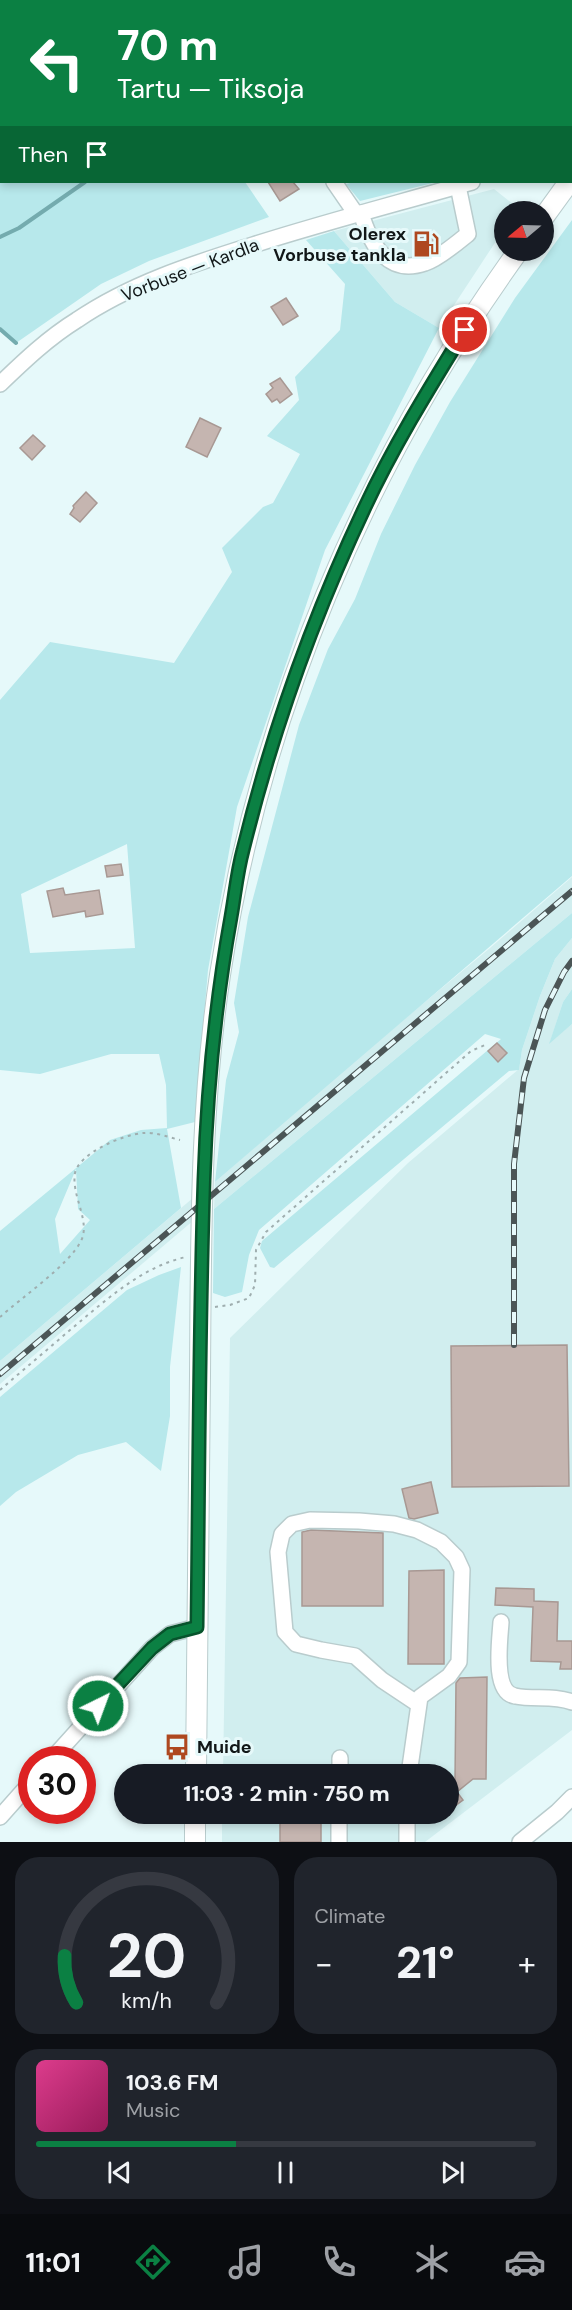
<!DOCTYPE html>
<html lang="en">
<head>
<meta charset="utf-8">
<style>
	:root { --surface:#171b24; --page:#20242c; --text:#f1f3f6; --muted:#9ea1a6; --line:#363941; --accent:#0b8043 }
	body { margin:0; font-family:"DM Sans",sans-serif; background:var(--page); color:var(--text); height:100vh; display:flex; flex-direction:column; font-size:22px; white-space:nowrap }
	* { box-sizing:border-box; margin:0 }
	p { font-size:20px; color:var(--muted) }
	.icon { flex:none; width:33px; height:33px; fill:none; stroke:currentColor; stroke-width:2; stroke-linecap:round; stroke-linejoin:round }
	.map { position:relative; height:1842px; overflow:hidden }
	.panel { display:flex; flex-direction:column; gap:15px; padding:15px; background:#0d0f14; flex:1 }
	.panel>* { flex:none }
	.guide { position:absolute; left:0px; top:0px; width:573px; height:183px; box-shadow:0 3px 9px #0003; background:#0b8043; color:#fff; overflow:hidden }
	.needle { width:39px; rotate:251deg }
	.tools { position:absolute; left:494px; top:201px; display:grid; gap:12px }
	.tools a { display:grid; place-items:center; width:60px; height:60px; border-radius:50%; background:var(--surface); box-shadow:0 3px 9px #0003; font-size:30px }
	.speed { position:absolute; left:18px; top:1746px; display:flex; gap:12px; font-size:30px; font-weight:700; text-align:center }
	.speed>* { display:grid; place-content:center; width:78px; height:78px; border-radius:50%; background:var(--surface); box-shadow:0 3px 9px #0003; line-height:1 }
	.speed .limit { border:9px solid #d22; background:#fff; color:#111 }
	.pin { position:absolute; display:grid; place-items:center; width:51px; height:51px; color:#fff; margin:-26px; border:3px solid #fff; border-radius:50%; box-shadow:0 2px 6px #0007 }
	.me { position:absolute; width:66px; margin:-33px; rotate:42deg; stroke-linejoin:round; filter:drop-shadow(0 0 4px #0008) }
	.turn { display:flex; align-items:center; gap:21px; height:126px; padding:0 18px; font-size:27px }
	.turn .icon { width:78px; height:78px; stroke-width:2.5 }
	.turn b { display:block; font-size:42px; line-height:51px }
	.then { display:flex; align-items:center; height:57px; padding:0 18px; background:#0003; gap:12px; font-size:22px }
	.big { font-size:45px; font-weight:700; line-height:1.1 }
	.panel .widget { flex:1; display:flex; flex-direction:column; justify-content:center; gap:9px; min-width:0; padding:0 21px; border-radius:24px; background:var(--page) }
	.panel .dial { align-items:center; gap:0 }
	.dial svg { height:156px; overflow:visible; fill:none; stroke:var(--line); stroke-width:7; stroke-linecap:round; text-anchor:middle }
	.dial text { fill:var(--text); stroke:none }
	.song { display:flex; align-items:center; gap:18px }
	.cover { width:72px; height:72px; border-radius:9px; background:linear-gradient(135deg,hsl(330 70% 55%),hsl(330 70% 35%)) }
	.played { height:6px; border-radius:3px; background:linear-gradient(90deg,var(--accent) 40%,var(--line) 40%) }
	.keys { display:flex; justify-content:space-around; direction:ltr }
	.heat { display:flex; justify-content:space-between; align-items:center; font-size:33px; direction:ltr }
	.panel .tiles { flex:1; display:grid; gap:15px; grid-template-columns:1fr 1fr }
	.widget:last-child { grid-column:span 2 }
	.trip { position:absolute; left:114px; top:1764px; width:345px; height:60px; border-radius:30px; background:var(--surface); box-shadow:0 3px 9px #0003; font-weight:700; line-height:60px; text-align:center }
	.menu { display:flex; height:96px; justify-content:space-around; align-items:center; background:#090b0e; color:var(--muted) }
	.menu .icon { width:42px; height:42px }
	.menu .active { color:var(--accent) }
	.menu b { font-size:27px; color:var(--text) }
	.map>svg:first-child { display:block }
	.built { fill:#d1eeef }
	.green { fill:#b7e8eb; fill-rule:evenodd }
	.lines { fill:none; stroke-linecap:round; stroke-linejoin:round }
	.stream { stroke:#74abae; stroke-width:4 }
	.building { fill:#c5b5b0; stroke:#a89893; stroke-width:1.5 }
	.minor-casing { stroke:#b9cccd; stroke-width:18 }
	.major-casing { stroke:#b9cccd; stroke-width:22 }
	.path { stroke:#9faeaf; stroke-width:2; stroke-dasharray:3 4.5; stroke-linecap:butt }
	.minor { stroke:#fff; stroke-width:15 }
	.major { stroke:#fff; stroke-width:20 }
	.rail-casing { stroke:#4b5556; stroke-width:6 }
	.rail { stroke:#e6f9fa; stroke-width:4; stroke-dasharray:11; stroke-linecap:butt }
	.route-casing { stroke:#07532c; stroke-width:15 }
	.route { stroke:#0b8043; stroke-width:10 }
	.labels { text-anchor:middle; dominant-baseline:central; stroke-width:6; stroke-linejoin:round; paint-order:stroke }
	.poi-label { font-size:18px; font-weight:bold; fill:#111718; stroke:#e6f9fa; text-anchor:end }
	.street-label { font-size:18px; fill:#111718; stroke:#e6f9fa }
</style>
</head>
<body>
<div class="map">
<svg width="572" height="1842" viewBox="0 0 572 1842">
	<rect width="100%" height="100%" fill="#e6f9fa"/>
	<!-- built -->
	<g class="built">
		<path d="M494 189 518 208 515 211 504 212V229L439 328 395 302 334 231Z"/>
		<path d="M572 877V913L214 1209 215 1182 348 1066 490 948Z"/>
		<path d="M572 938V989L563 1002 550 1042 572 1024V1730L425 1842 398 1840V1842H222V1814H448V1774H223L230 1338 408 1163 519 1069 522 1050 540 996 555 959Z"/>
		<path d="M193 1198 194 1220 0 1384V1361Z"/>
	</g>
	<!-- green -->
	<g class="green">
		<path d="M0 0H318L2 2V182H245L269 217 149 261 101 284 16 343 0 329Z"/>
		<path d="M354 182H437L360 201 346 184Z"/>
		<path d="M572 220V876L215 1182 226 1080 239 1032 234 1003 248 917 299 725 328 649 355 599 381 534 415 465 450 402 515 298Z"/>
		<path d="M334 231 395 302 439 328 325 550 237 807 208 970 195 1122 167 1129 181 1208 0 1361V1231L110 1140 141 1130 167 1128 166 1085 159 1054H111L40 1074 0 1070V700L50 642 174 663 232 572 222 548 263 507 273 503 300 454 267 436 299 400 295 377 340 330 345 284 306 240ZM127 844 135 948 30 953 21 894ZM76 1169 78 1209 90 1220 60 1254 55 1219Z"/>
		<path d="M572 913V938L555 959 540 996 522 1050 519 1070 509 1071 274 1268 270 1267 260 1248 262 1241 501 1039 485 1034 259 1230 249 1255 242 1292 225 1297 213 1293 214 1209Z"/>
		<path d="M572 989V1024L549 1044 563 1002Z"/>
		<path d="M181 1267 170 1367V1416L161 1471 126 1442 78 1455 16 1492 0 1506V1397L127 1290 159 1275Z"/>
	</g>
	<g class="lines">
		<!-- stream -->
		<g class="stream">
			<path d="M226 0 227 2"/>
			<path d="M316 2 318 0"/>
			<path d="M0 237 19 228 85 182"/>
			<path d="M0 329 16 343"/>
		</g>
	</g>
	<!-- building -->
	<g class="building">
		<path d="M268 182H293L299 189 280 201Z"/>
		<path d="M432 235 436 246 420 254 416 239Z"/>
		<path d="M286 298 298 316 283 325 271 307Z"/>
		<path d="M280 378 292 394 280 403 277 399 272 402 266 394 273 388 270 384Z"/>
		<path d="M200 418 221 428 207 457 186 447Z"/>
		<path d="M33 435 45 446 32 460 20 448Z"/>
		<path d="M86 492 97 503 80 522 70 514 74 508 73 506Z"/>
		<path d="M121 864 123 875 107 877 105 866Z"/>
		<path d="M63 888 65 895 99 890 103 914 86 917 85 911 53 917 47 891Z"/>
		<path d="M497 1043 507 1053 498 1062 488 1051Z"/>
		<path d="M567 1345 569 1486 452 1487 451 1346Z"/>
		<path d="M431 1482 438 1513 414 1519 409 1518 402 1489Z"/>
		<path d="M311 1530 383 1533V1606H302V1532Z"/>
		<path d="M444 1570V1664H408L409 1571Z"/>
		<path d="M496 1588 534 1589V1601L558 1602 557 1641H572V1669H560L561 1662 531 1661 533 1607 495 1605Z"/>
		<path d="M487 1677 486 1779H473L457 1792 463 1800 448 1811V1780L451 1783 455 1780 456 1683 460 1678Z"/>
		<rect x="280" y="1819" width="41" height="23"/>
	</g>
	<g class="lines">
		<!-- minor casing -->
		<g class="minor-casing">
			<g id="minor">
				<path d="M334 182 356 214"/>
				<path d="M361 213C370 244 388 276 425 263 438 259 457 243 468 234L458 186"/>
				<path d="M0 384C24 361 48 338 77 320 130 284 192 264 253 245 325 222 399 203 472 182"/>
				<path d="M501 1622C500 1640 492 1692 515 1696 534 1700 553 1695 572 1702"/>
				<path d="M51 1760 152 1648 170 1634 197 1627"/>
				<path d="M340 1774V1758"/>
				<path d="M409 1774 420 1697 449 1676 459 1662 462 1570 456 1557 441 1542 417 1530 394 1524 359 1521 310 1520 292 1524 282 1534 278 1552 285 1632 296 1644 321 1650 355 1656 382 1680 418 1704"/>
				<path d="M0 1817 32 1781"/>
				<path d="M339 1842V1814"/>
				<path d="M407 1842V1814"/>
				<path d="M520 1842 557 1812 572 1797"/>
			</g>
		</g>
		<!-- major casing -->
		<g class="major-casing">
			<g id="major">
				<path d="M543 218 569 182"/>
				<path d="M196 1774C198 1641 199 1508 200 1375 201 1242 200 1107 220 975 259 715 364 464 519 250"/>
				<path d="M195 1842V1814"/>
			</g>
		</g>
		<!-- path -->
		<g class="path">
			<path d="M210 0 211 2"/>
			<path d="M215 1307 230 1305 249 1298 255 1285 256 1250 266 1232 471 1051 485 1045"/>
			<path d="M0 1317C21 1298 69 1265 81 1241 91 1221 71 1196 75 1173 79 1153 124 1134 144 1133 155 1132 168 1137 180 1140"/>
			<path d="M0 1390C23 1370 47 1350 70 1330 105 1301 141 1267 186 1257"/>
		</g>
		<!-- minor -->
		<use href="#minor" class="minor"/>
		<!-- major -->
		<use href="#major" class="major"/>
		<!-- rail casing -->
		<g class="rail-casing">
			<g id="rail">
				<path d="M514 1345V1164L524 1078 545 1010 564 972 572 961"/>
				<path d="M0 1374 572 891"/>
			</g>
		</g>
		<!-- rail -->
		<use href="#rail" class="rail"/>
	</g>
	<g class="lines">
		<!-- route casing -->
		<g class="route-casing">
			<path id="route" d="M98 1706 152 1648 170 1634 197 1627C199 1478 199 1329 204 1180 207 1090 215 1005 231 917 235 895 237 872 243 850 272 732 313 617 365 507 394 445 430 387 465 330"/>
		</g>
		<!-- route -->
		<use href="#route" class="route"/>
	</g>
	<!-- icons -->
	<defs>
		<g id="fuel-bare" transform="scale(2.07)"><path d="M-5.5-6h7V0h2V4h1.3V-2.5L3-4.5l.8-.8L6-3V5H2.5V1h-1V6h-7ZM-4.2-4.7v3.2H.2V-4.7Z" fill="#ae481f" stroke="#e6f9fa" stroke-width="2.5" paint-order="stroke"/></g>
		<g id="bus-bare" transform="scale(2.07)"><path d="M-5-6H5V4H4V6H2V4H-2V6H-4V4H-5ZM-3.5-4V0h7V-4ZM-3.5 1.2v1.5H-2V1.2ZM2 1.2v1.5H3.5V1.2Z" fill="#ae481f" stroke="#e6f9fa" stroke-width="2.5" paint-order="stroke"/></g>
	</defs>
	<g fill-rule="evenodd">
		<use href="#fuel-bare" x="426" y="244"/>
		<use href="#bus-bare" x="177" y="1747"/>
	</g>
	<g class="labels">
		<!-- poi labels -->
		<g class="poi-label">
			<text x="406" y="234">Olerex<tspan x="406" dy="21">Vorbuse tankla</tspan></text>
			<text x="197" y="1747" text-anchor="start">Muide</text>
		</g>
		<!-- street labels -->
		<g class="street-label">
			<text transform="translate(190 270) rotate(-21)">Vorbuse — Kardla</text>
		</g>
	</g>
</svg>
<div class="tools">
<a><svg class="needle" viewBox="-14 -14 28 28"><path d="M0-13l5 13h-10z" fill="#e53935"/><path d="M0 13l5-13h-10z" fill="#9ea1a6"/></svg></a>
</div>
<div class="speed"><div class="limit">30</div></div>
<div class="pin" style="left:465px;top:330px;background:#d93025"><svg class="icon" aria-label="arrive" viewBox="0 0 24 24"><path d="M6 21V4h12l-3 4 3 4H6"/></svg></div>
<svg class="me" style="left:98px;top:1706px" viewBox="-20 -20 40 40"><circle r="17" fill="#0b8043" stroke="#fff" stroke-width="3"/><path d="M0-11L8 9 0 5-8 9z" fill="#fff"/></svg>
<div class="trip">11:03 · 2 min · 750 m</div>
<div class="guide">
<div class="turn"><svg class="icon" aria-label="left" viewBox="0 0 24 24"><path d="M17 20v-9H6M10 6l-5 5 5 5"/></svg><div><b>70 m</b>Tartu — Tiksoja</div></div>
<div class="then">Then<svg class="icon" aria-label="arrive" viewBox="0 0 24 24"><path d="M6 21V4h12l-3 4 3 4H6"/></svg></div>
</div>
</div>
<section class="panel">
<div class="tiles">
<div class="widget dial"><svg viewBox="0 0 100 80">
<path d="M14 69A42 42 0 1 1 86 69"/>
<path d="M14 69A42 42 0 0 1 8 45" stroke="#0b8043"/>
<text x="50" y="56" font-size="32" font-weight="700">20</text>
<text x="50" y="72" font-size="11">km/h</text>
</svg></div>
<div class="widget"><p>Climate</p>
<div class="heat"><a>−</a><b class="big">21°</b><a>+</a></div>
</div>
<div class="widget">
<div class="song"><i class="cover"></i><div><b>103.6 FM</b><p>Music</p></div></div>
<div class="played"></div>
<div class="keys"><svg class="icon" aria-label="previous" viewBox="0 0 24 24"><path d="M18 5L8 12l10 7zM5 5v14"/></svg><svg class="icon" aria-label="pause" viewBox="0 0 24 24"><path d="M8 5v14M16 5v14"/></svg><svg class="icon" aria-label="next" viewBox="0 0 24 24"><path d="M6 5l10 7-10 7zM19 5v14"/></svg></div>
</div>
</div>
</section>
<nav class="menu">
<b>11:01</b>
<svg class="icon active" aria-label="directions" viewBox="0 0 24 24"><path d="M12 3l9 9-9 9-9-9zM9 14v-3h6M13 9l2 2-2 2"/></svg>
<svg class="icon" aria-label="music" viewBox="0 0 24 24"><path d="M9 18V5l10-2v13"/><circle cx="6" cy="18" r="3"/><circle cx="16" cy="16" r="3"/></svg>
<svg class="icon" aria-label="phone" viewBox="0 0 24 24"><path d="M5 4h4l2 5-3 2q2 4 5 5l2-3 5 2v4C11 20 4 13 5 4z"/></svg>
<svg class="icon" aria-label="climate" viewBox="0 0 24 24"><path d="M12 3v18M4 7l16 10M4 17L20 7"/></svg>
<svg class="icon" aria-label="car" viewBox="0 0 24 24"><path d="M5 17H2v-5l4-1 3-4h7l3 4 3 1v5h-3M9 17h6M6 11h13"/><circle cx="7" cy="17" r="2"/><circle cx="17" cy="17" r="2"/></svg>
</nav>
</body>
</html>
